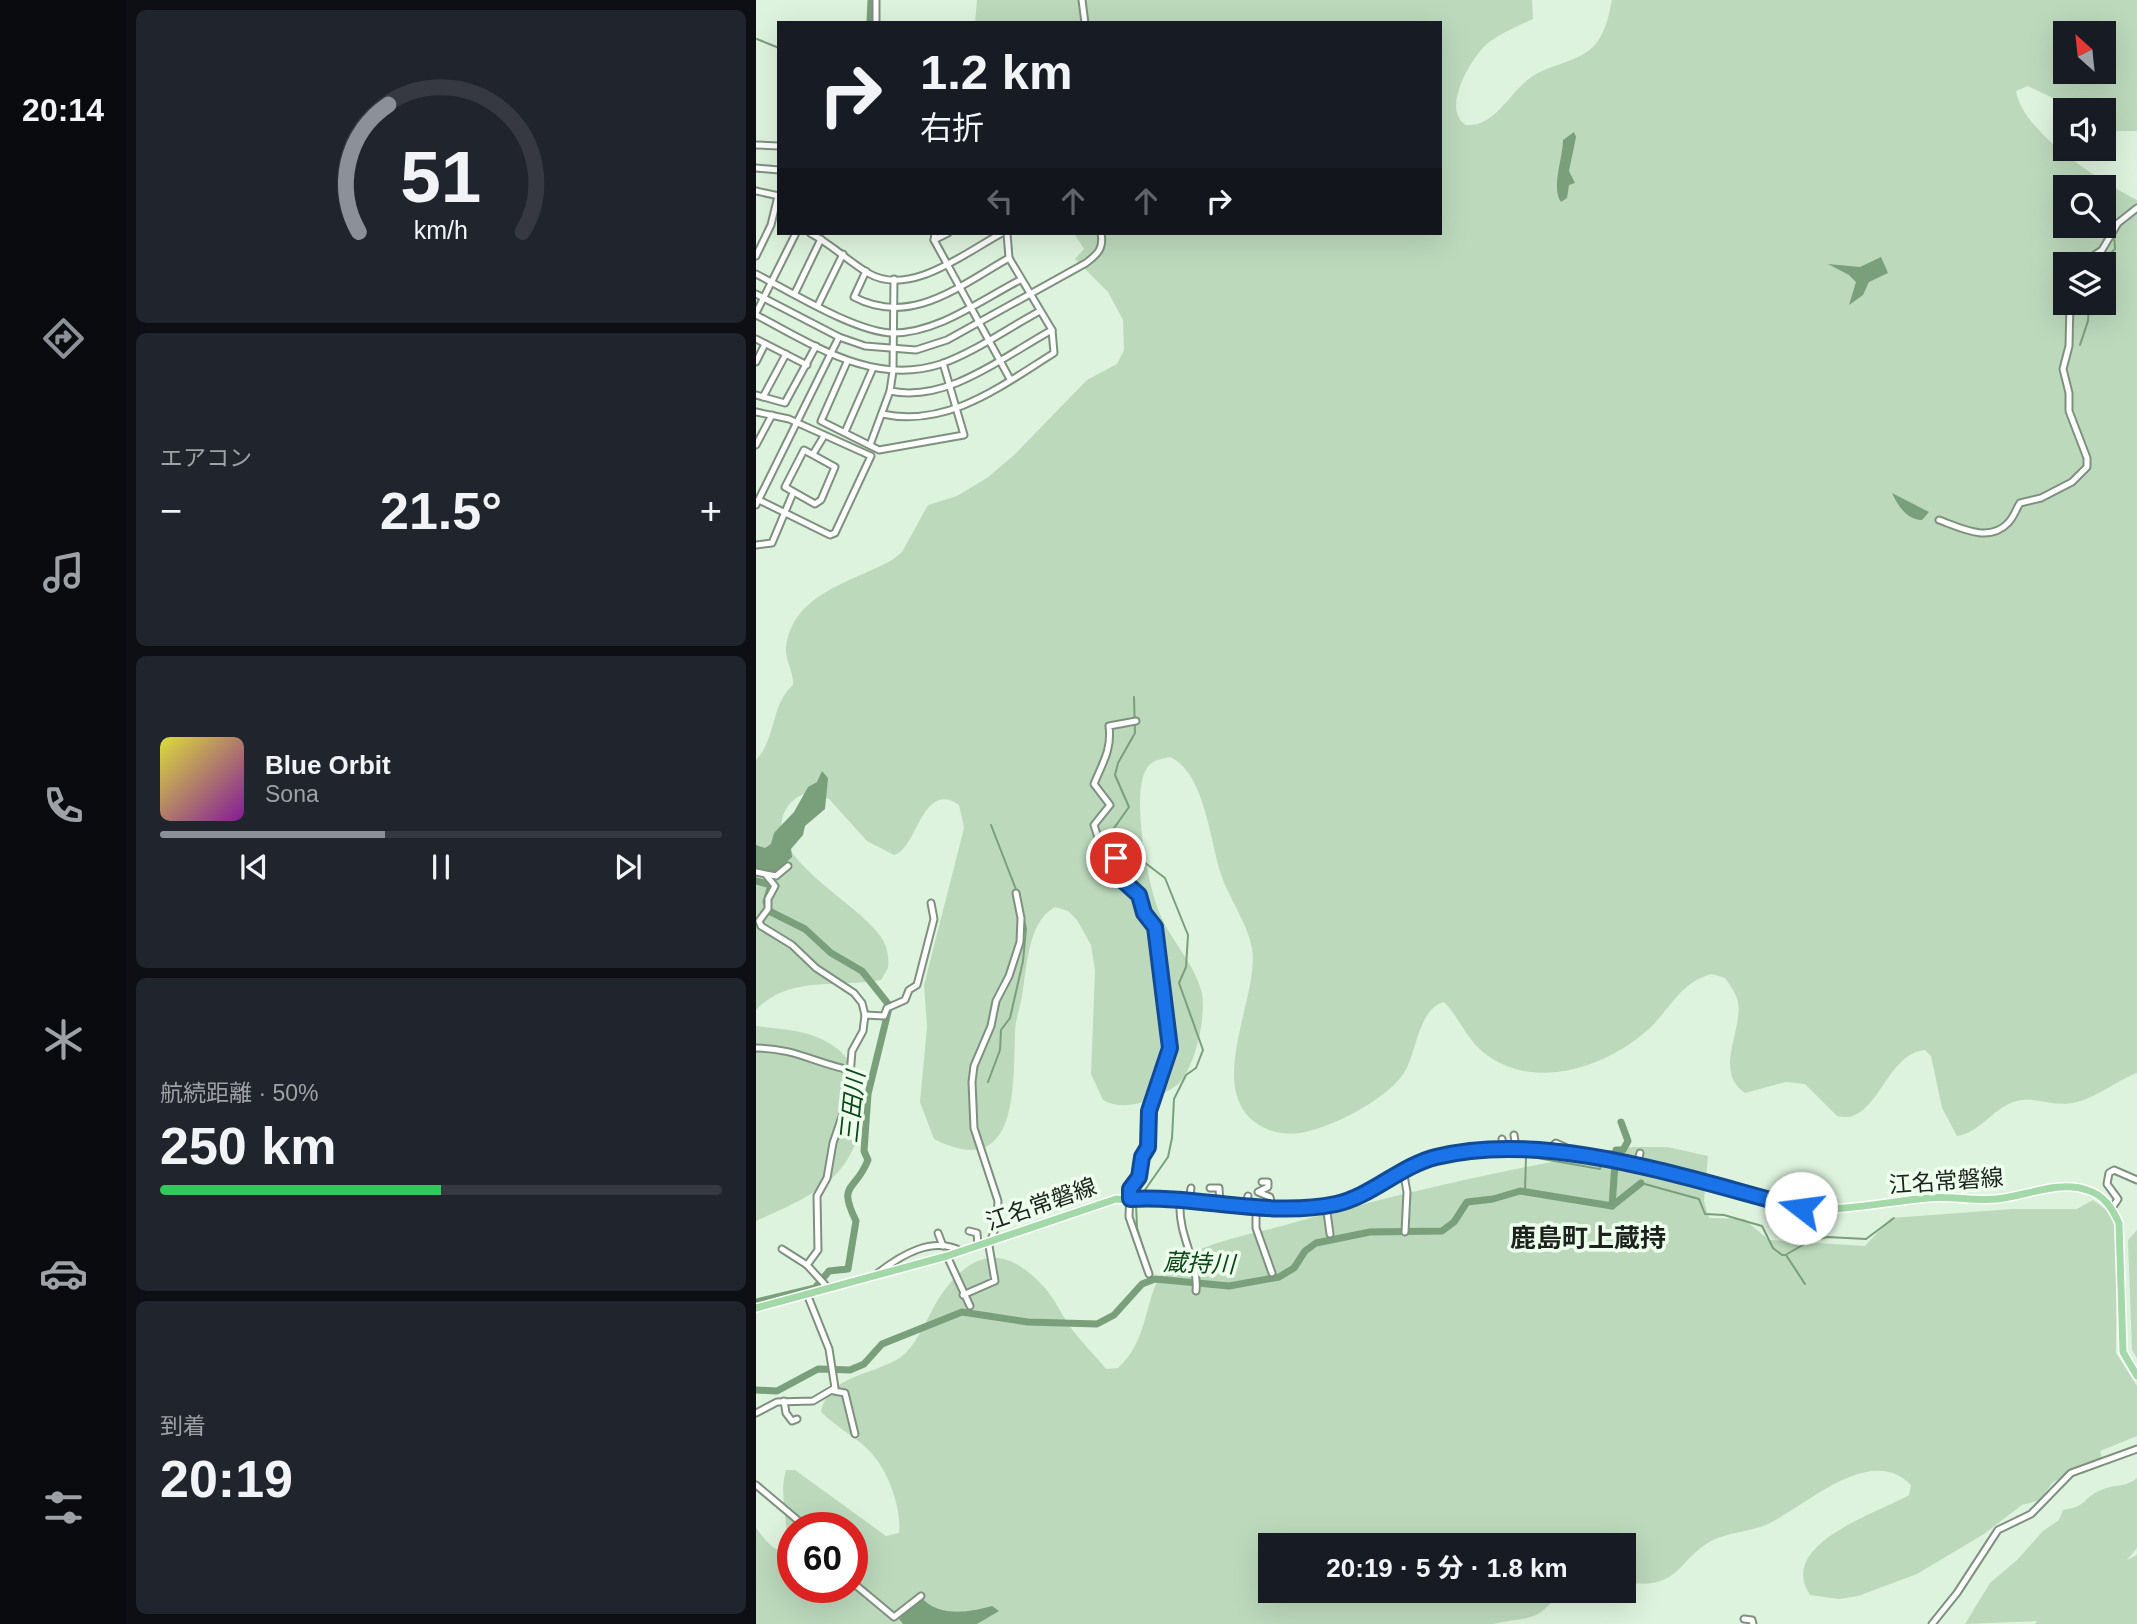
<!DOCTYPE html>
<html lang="ja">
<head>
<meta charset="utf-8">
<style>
	:root { --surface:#171b24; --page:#20242c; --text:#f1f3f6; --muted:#9ea1a6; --line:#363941; --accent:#8c9099 }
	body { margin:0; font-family:Helvetica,"Noto Sans JP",sans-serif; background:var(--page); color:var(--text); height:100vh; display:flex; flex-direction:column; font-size:26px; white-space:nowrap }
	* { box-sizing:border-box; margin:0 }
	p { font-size:23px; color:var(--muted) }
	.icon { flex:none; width:38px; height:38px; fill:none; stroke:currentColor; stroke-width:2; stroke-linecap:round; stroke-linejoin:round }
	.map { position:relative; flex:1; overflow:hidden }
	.drawer { display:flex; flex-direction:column; gap:10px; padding:10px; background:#0d0f14; width:630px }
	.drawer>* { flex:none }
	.guide { position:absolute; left:21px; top:21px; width:665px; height:214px; border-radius:0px; box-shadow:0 7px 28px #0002; background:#171b24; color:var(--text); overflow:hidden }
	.needle { width:46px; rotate:333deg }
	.fabs { position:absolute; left:1297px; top:21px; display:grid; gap:14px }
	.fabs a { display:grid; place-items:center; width:63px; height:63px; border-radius:0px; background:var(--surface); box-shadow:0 7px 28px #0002; font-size:35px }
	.speed { position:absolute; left:21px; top:1512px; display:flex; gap:14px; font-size:35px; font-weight:700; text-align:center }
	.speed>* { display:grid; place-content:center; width:91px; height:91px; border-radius:50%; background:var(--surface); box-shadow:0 7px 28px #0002; line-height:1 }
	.speed .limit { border:10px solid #d22; background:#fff; color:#111 }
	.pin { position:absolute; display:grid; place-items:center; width:60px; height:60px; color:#fff; margin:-30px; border:4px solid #fff; border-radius:50%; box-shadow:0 2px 7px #0007 }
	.me { position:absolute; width:77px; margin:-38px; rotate:285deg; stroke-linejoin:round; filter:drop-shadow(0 0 5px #0008) }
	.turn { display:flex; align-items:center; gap:24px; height:147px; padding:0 28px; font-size:32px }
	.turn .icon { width:91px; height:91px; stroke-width:2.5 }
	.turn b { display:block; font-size:49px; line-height:60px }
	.lanes { display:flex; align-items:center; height:66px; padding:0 28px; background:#0003; justify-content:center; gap:35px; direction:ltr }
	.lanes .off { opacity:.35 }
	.big { font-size:52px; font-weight:700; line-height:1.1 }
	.drawer .tile { flex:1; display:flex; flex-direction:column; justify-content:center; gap:10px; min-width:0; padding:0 24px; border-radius:10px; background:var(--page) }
	.drawer .dial { align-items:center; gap:0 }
	.dial svg { height:182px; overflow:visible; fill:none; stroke:var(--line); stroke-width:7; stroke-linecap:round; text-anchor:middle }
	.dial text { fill:var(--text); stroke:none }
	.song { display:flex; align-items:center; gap:21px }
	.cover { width:84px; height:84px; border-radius:10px; background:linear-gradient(135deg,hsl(60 70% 55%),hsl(290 70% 35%)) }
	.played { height:7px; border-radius:4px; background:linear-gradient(90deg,var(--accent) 40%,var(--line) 40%) }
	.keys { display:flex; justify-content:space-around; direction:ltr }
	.heat { display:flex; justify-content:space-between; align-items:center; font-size:38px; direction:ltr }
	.charge { height:10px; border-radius:5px; background:linear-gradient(90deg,#34c759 50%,var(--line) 0) }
	.trip { position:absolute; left:502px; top:1533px; width:378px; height:70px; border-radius:0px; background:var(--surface); box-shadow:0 7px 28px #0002; font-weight:700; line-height:70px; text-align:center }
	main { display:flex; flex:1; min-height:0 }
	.tabs { display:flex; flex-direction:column; width:126px; justify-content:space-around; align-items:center; background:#090b0e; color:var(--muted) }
	.tabs .icon { width:49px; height:49px }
	.tabs .selected { color:var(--accent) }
	.tabs b { font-size:32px; color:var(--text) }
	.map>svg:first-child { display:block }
	.green { fill:#bcd9bc; fill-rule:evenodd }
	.water { fill:#799f7b }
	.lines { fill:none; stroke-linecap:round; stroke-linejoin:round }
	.stream { stroke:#799f7b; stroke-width:2 }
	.river { stroke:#799f7b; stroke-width:7 }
	.minor-casing { stroke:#7e917f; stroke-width:9 }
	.major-casing { stroke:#fff; stroke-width:10 }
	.minor { stroke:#fff; stroke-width:5 }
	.major { stroke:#a3d8a8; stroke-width:7 }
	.route-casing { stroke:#114b97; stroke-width:18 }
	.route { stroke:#1a73e8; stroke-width:12 }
	.labels { text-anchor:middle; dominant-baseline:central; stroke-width:7; stroke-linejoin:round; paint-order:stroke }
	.street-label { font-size:23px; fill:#1c231c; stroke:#efe }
	.water-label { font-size:24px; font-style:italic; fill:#0c4817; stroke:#efe }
	.quarter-label { font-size:26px; font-weight:bold; fill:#1c231c; stroke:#efe }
</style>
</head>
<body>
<main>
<nav class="tabs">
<b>20:14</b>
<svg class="icon selected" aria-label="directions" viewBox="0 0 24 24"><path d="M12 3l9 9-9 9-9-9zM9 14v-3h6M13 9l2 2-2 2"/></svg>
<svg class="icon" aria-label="music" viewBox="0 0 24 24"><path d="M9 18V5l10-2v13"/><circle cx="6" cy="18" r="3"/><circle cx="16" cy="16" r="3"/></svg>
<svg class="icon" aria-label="phone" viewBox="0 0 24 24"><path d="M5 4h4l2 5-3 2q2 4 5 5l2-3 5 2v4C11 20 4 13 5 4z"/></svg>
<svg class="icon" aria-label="climate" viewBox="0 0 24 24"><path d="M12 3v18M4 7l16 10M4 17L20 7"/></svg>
<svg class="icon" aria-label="car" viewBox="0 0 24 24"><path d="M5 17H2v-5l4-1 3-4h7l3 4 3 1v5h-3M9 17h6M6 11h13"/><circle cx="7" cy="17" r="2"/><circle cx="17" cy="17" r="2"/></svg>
<svg class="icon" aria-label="filters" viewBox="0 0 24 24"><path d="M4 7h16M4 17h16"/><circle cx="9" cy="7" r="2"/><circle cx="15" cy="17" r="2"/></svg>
</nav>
<section class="drawer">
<div class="tile dial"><svg viewBox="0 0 100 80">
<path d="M14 69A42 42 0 1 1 86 69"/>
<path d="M14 69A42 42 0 0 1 27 13" stroke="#8c9099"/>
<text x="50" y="56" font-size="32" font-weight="700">51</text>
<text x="50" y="72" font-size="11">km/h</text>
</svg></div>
<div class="tile"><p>エアコン</p>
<div class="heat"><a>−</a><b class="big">21.5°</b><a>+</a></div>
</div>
<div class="tile">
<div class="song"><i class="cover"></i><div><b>Blue Orbit</b><p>Sona</p></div></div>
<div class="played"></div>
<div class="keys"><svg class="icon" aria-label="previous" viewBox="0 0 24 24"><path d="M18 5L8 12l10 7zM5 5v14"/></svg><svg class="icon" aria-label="pause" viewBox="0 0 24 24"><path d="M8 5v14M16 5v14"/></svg><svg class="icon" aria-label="next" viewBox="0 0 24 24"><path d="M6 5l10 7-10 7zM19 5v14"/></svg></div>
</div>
<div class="tile"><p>航続距離 · 50%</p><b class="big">250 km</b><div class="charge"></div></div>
<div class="tile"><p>到着</p><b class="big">20:19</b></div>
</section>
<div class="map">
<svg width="1381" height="1624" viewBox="0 0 1381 1624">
	<rect width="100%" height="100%" fill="#def3de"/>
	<!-- green -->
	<g class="green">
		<path d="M221 0H776L777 19C762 26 745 33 732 43 716 56 684 110 710 125 739 127 752 94 774 78 793 64 821 63 838 46 849 34 853 15 856 0H1381V131H1360L1348 124V110H1322L1272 86 1260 91C1267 133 1345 182 1381 200V1073C1359 1081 1340 1099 1316 1103 1296 1107 1278 1095 1257 1102 1236 1110 1223 1133 1201 1136L1186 1108 1175 1056 1169 1050C1129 1053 1121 1127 1081 1116L1049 1084 1030 1082 989 1093C957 1071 987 1031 982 1002 980 993 974 985 969 978L956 974C927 981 916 1005 897 1025 855 1066 778 1094 727 1052 710 1038 703 1017 688 1002 662 1009 661 1052 648 1073 630 1100 575 1128 544 1133 530 1135 514 1132 503 1125 447 1090 504 997 496 949 492 925 476 903 467 880 454 846 450 773 414 757 405 759 396 760 391 768 374 792 392 887 404 914 415 941 440 965 446 994 450 1018 440 1062 425 1081 419 1088 410 1092 402 1096 385 1104 365 1110 347 1100L335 1074 339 970 335 945 321 920 312 911 299 907C271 922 271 969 266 996 264 1008 259 1021 259 1033 257 1087 263 1182 178 1139L164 1102 171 1027 168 985 208 828 203 805C166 779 161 850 138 855L111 841 73 799 48 794C40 797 33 803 29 811 5 858 112 907 128 942 132 950 133 959 132 968L125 980C83 988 32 975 0 1010V760C21 737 14 706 37 685 38 672 29 660 30 648 36 593 97 582 136 560L146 552 172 505 201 496 231 478 258 455 331 380 361 364 368 350 367 320 352 292 319 259 328 249 318 233H684V23H219ZM1309 33H1348V72H1309ZM1309 187H1348V226H1309ZM1309 264H1348V303H1309Z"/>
		<path d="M0 1026C23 1029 52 1030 73 1043 118 1069 113 1137 83 1171 62 1195 28 1208 0 1221Z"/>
		<path d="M877 1147H911L952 1156 948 1201 953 1218 988 1219 1013 1240 1109 1246 1135 1218 1257 1209H1321L1337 1200 1356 1214 1361 1239 1360 1353 1381 1386V1436L1344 1451 1346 1458 1297 1482 1284 1500 1266 1505 1228 1534 1161 1574 1102 1596 1083 1599 1054 1595C1020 1544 1122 1513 1153 1495L1155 1485C1114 1443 1050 1506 1012 1524 993 1532 973 1532 955 1541 919 1562 924 1591 868 1582V1545H514V1591H804C781 1624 772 1616 737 1624H0V1528C8 1538 17 1552 30 1551 34 1524 22 1496 30 1470H39L130 1536 143 1533C146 1509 132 1472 117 1455 103 1438 81 1428 65 1412 73 1374 117 1376 145 1357 161 1346 174 1311 185 1295 218 1248 250 1245 289 1288 299 1299 306 1316 315 1328 326 1343 339 1355 350 1369L362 1368C395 1339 388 1289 410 1270 443 1242 489 1236 529 1225 643 1193 760 1167 877 1147ZM37 1528H96V1587H37Z"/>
		<path d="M1381 1230V1358L1376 1350 1372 1240Z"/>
		<path d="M1381 1478V1548L1371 1560 1381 1555V1624H1279L1281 1621 1209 1624 1234 1583 1261 1560 1287 1531 1303 1520 1307 1510C1331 1507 1326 1498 1345 1490 1358 1484 1369 1488 1381 1478Z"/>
	</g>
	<!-- water -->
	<g class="water">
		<path d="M818 132 820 137 813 171 819 183 813 185 811 198 805 202C795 187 807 158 807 140Z"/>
		<path d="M1125 257 1132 273 1113 282 1107 295 1093 305 1100 282 1093 275 1072 264 1104 267Z"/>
		<path d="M1136 493 1173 512 1166 520C1151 520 1142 506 1136 493Z"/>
		<path d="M66 771 72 778 69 809 49 826 47 835 35 849 36 857 20 872 0 869V845L9 848 15 844 18 833 38 812 52 787 61 782Z"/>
		<path d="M165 1597C182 1618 215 1612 236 1606L243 1611 221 1624H147L143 1619Z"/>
	</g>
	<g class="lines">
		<!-- stream -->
		<g class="stream">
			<path d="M1 39 23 48"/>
			<path d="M1363 219 1372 212"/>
			<path d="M1343 264 1359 249 1358 234"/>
			<path d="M1324 345 1332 321 1333 303"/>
			<path d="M378 697 379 733 362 763 359 775 373 807 356 831 361 837 380 845 388 862 409 878 432 935 430 967 423 983 447 1050 440 1068 430 1075 418 1099 416 1138 412 1157 384 1197"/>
			<path d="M235 825 261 892"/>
			<path d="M232 1082 244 1050 245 1030 254 1018 267 961 270 929 264 901"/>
			<path d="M854 1154 860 1150"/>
			<path d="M885 1183 943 1199 949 1214 968 1215 1006 1226 1017 1248 1026 1255H1030L1049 1284"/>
			<path d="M769 1191 770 1156 844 1169 845 1165"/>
			<path d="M380 1204 381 1228 394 1270"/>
			<path d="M1031 1254 1052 1242 1071 1237 1110 1239 1138 1218"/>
		</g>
		<!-- river -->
		<g class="river">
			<path d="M114 23 115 0"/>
			<path d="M0 881 15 885 10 902 13 911 49 929 75 953 106 971 133 1005"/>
			<path d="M856 1206 860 1150H867L872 1141 865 1122"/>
			<path d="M0 1302 59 1288 73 1271 92 1269 100 1221C81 1182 99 1193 112 1160L108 1151 112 1094 133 1008"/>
			<path d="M0 1390 21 1391 62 1369 94 1370 108 1364 126 1344 206 1312 272 1322 341 1324 358 1315 386 1284 399 1279 473 1286 523 1277 538 1268 549 1251 560 1243 614 1232 686 1231 698 1222 711 1202 737 1199 764 1191 856 1206 885 1183"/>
		</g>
		<!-- minor casing -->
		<g class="minor-casing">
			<g id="minor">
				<path d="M326 0 329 23"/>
				<path d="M120 23V0"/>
				<path d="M0 145 23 146"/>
				<path d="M0 168 23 170"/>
				<path d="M0 191 23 196"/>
				<path d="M54 233C75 244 92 261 112 273 154 298 210 252 246 233"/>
				<path d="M179 233 178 240 254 379"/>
				<path d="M178 240 192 233"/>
				<path d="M0 256 15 225 22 196"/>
				<path d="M1325 264 1346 250 1362 223 1381 208"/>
				<path d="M110 271 98 297C155 327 203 286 253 258"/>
				<path d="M0 274C33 291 101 333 137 333 182 333 225 300 264 280"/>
				<path d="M39 293 65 239"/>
				<path d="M0 294 83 337 109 346 160 350 191 340 330 263C342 254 348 248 345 233"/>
				<path d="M62 305 87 254"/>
				<path d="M0 313 40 233"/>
				<path d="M0 315C58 345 117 386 185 364 219 352 252 328 284 311"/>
				<path d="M0 339 51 365"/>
				<path d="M0 362 9 344"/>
				<path d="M91 362 65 421 123 450 208 435 187 363"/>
				<path d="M134 391C192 403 248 356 296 330"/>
				<path d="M0 395 29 403 60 346"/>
				<path d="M7 397 30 354"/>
				<path d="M0 412 33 419 115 456 79 533 74 535 3 500"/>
				<path d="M126 414C192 428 245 386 298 353L296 330 253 258 251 233"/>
				<path d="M89 432 117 368"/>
				<path d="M0 445 16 415"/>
				<path d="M114 445 134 391 137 371 138 279"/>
				<path d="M48 450 79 467 65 500 59 504 29 487Z"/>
				<path d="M57 454 68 436"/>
				<path d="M0 505 83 337"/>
				<path d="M1183 520C1205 528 1233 543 1252 523 1258 517 1260 509 1264 503L1285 498 1316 482 1331 467V458L1313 411V393L1307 369 1313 346 1314 303"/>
				<path d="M0 545 16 543 37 493"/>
				<path d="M380 721 353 726C356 749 347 762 338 784L354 805 338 825 345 847 362 859V876L383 895 389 913 399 927 414 1048 393 1111 392 1147 386 1157 383 1177 374 1189 373 1217 393 1274"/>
				<path d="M0 872 20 876 32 866"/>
				<path d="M10 875 19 886 12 899V909L3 921 5 926 36 945 60 968 98 993 106 1003 109 1015 107 1031 96 1051 92 1099 77 1143 71 1178 61 1196 62 1250 51 1265 72 1288"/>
				<path d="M109 1015 128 1016 131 1008 149 1000 153 990 161 985 178 919 175 903"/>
				<path d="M0 1048C38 1048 59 1063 94 1070"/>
				<path d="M758 1135 760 1148"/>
				<path d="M746 1139 748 1148"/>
				<path d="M792 1150 800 1143 809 1147 812 1154"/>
				<path d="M847 1161 852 1155H862L871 1166"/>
				<path d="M880 1168 884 1153"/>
				<path d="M647 1170 651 1192 649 1232"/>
				<path d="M506 1182H512V1187L502 1192 514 1197 517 1209"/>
				<path d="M454 1188H463L464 1205"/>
				<path d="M424 1202C422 1237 443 1262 440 1291"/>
				<path d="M433 1202 435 1188"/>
				<path d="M570 1205 574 1234"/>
				<path d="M489 1207 492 1196"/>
				<path d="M500 1208V1228L516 1273"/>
				<path d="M1356 1208 1362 1199 1351 1184 1353 1173 1358 1170 1381 1180"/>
				<path d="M213 1231 221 1233 222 1245"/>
				<path d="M182 1233 187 1246"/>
				<path d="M26 1249 51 1265"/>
				<path d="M191 1256 214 1306"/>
				<path d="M122 1273C145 1255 176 1236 205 1251"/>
				<path d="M207 1295 239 1281 233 1246 241 1223 242 1201 218 1128 216 1082 218 1066 235 1026 240 1001 253 976 264 942 265 918 260 893"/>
				<path d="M78 1391 89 1393 99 1434"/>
				<path d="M28 1401 30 1413 36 1421 41 1419"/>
				<path d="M0 1413 21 1402 57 1401 79 1388 73 1349 51 1294"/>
				<path d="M0 1485 51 1528"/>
				<path d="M96 1582 138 1617 165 1596"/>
				<path d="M988 1619 996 1620 997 1624"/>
				<path d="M1176 1624 1201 1593 1242 1530 1275 1514 1315 1473 1381 1449"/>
			</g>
		</g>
		<!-- major casing -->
		<g class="major-casing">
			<path id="major" d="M0 1308 191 1256 360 1199 517 1209 580 1204 599 1198 662 1163 701 1153 764 1148 796 1151 960 1185 1045 1208C1089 1212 1128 1202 1172 1198 1195 1196 1218 1201 1241 1199 1270 1196 1303 1180 1331 1190 1348 1195 1356 1208 1363 1223L1367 1352 1381 1376"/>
		</g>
		<!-- minor -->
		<use href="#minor" class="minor"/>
		<!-- major -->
		<use href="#major" class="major"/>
	</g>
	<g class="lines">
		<!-- route casing -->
		<g class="route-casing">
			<path id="route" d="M360 858 363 862 362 876 383 895 388 913 399 927 414 1048 393 1111 392 1147 386 1157 383 1177 374 1189V1199C443 1195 511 1218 580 1204 616 1196 644 1166 680 1157 793 1129 934 1180 1045 1208"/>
		</g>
		<!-- route -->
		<use href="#route" class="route"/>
	</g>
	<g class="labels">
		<!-- street labels -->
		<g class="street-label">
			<text transform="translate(1190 1181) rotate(-4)">江名常磐線</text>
			<text transform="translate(285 1204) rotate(-19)">江名常磐線</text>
		</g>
		<!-- water labels -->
		<g class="water-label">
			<text transform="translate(96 1107) rotate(-84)">三田川</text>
			<text transform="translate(443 1263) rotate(2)">蔵持川</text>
		</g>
		<!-- quarter labels -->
		<g class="quarter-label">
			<text x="832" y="1238">鹿島町上蔵持</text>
		</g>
	</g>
</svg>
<div class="fabs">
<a><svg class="needle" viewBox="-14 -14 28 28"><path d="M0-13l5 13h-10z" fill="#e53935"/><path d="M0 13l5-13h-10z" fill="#9ea1a6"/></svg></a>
<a><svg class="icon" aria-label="sound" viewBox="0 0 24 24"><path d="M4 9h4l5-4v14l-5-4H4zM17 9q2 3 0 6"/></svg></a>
<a><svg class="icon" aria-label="search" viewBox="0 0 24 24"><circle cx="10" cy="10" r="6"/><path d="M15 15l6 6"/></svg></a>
<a><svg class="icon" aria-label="layers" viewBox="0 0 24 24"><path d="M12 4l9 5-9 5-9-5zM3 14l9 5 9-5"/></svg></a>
</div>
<div class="speed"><div class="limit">60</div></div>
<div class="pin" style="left:360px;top:858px;background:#d93025"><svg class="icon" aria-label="arrive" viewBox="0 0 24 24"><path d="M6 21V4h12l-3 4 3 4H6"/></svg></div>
<svg class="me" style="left:1045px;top:1208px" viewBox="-20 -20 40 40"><circle r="19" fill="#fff"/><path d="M0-13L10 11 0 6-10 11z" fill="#1a73e8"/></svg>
<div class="trip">20:19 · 5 分 · 1.8 km</div>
<div class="guide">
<div class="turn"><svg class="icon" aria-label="right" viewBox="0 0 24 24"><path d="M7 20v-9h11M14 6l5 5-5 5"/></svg><div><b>1.2 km</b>右折</div></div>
<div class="lanes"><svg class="icon off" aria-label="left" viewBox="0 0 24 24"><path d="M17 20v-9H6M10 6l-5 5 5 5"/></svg><svg class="icon off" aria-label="ahead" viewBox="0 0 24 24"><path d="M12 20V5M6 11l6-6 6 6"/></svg><svg class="icon off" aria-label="ahead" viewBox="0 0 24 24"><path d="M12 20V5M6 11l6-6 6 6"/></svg><svg class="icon" aria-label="right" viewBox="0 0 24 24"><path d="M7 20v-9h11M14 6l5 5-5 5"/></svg></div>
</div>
</div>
</main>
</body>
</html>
